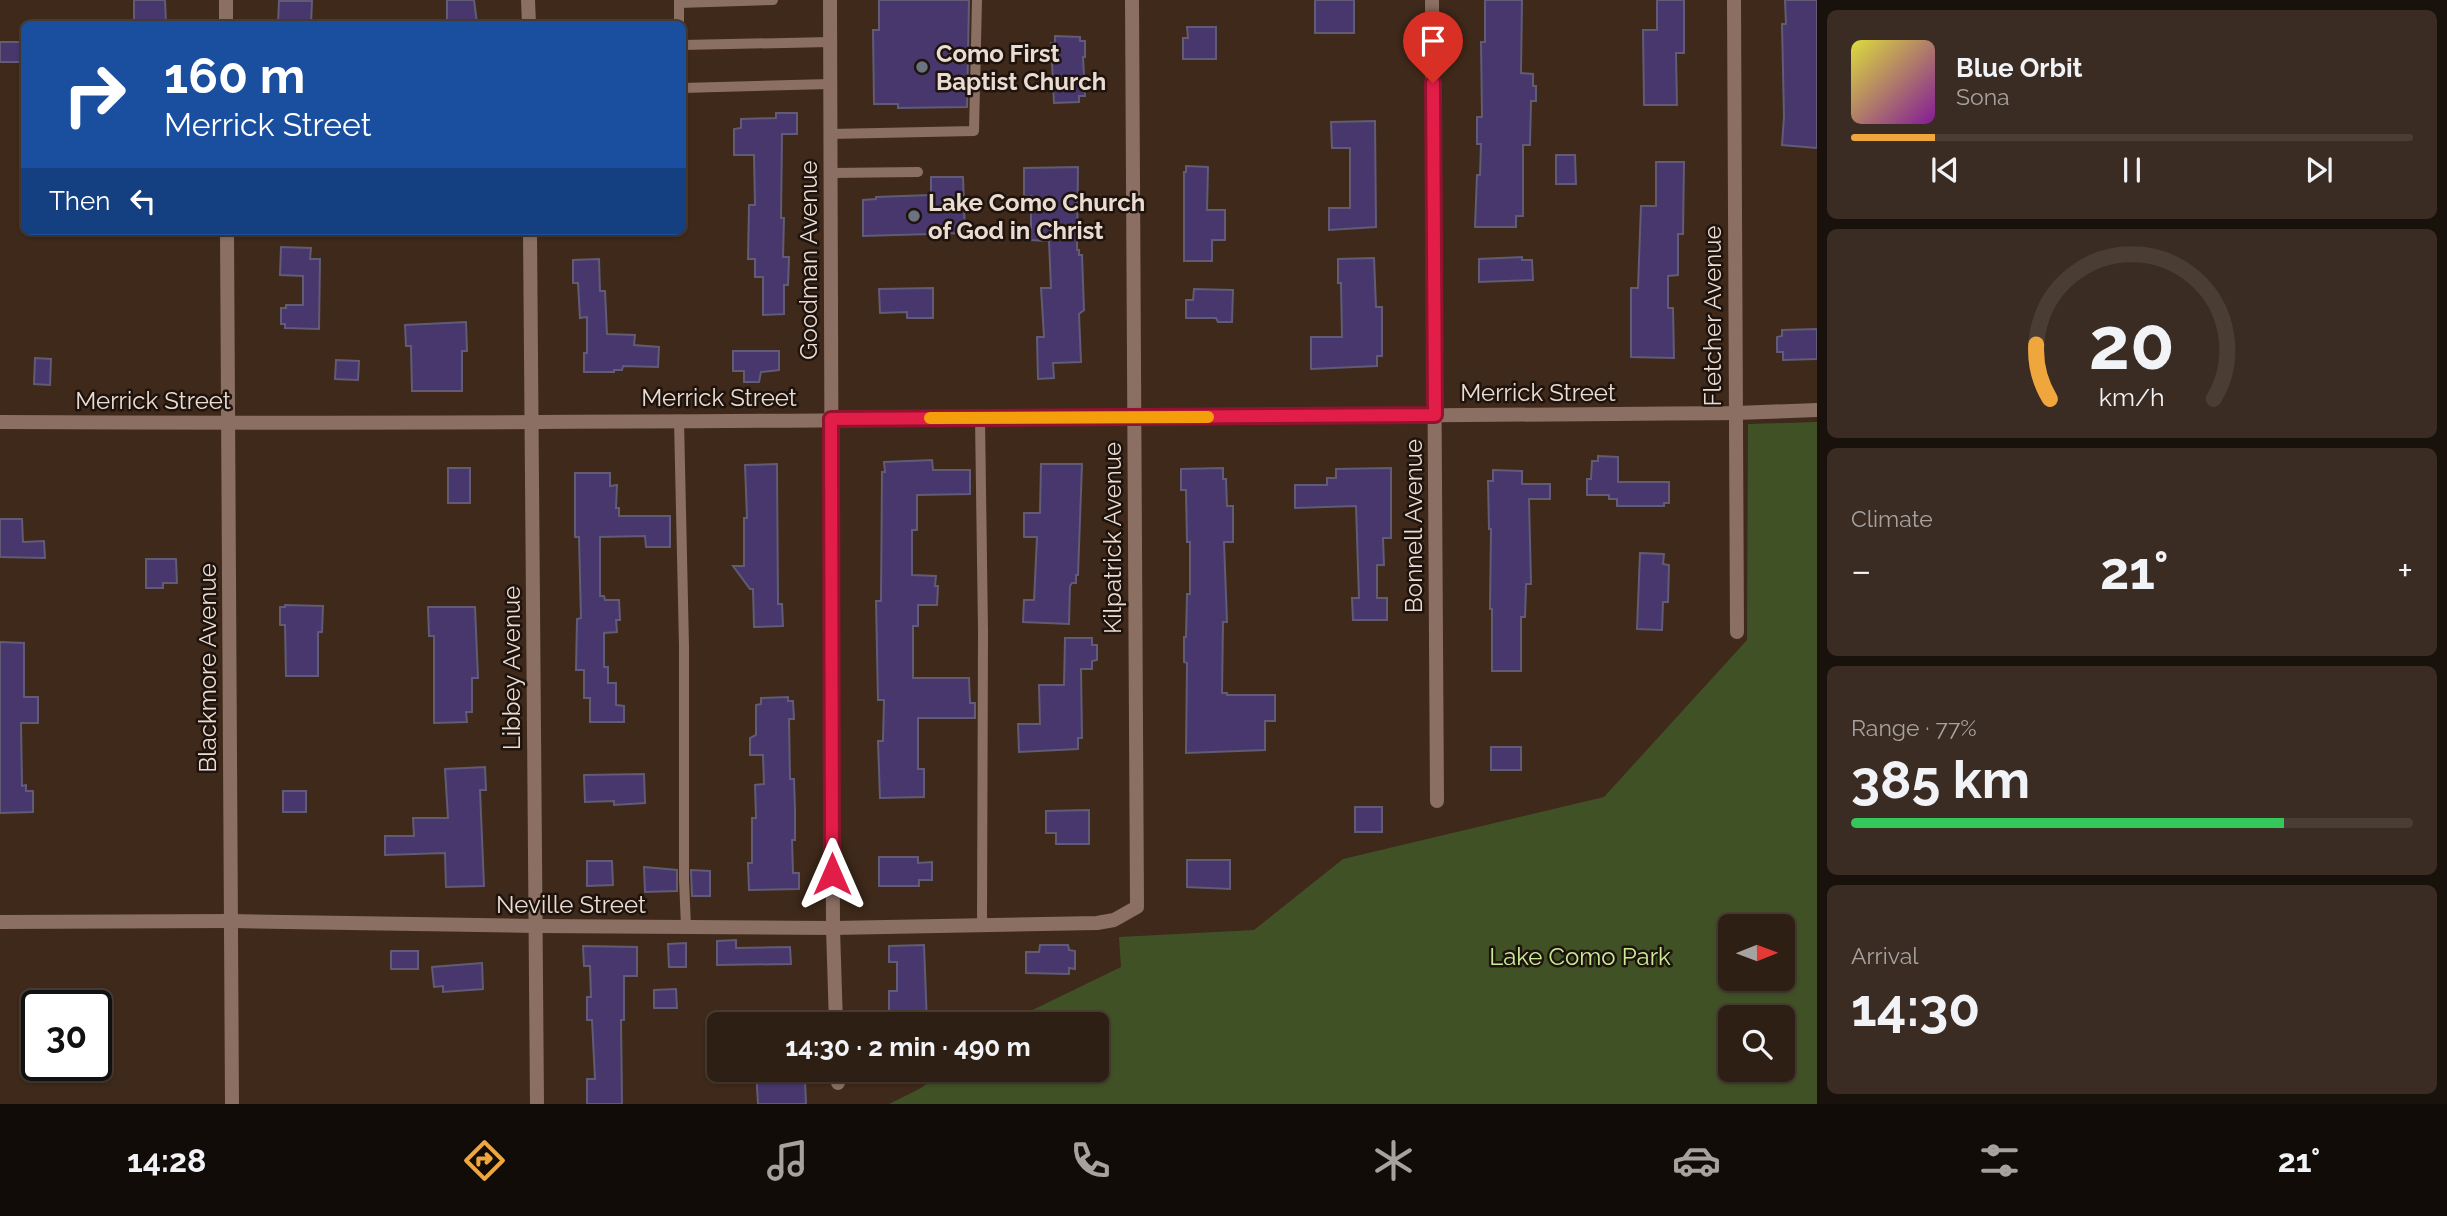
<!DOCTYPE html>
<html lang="en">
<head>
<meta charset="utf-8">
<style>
	:root { --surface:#2e1f14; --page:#3a2c22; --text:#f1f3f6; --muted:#a7a2a0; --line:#493d34; --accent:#efa73d }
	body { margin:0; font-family:Raleway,sans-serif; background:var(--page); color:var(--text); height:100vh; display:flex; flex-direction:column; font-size:26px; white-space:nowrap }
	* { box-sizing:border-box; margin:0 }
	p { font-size:23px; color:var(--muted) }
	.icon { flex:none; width:38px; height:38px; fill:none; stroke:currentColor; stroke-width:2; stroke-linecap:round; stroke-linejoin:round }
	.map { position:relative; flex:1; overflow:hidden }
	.details { display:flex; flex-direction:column; gap:10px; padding:10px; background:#19110b; width:630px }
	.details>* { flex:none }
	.top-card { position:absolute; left:21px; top:21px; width:665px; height:214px; border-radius:10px; box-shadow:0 2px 5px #0004,0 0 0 2px var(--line); background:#1a4fa0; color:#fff; overflow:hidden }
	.needle { width:46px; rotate:89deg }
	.buttons { position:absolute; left:1718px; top:914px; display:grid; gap:14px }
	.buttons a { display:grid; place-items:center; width:77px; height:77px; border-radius:10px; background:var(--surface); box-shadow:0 2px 5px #0004,0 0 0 2px var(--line); font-size:35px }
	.speed { position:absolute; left:21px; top:990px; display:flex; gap:14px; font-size:35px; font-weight:700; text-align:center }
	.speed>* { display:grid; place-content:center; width:91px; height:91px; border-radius:50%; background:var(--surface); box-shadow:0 2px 5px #0004,0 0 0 2px var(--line); line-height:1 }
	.speed .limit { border:4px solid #111; border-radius:10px; background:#fff; color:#111 }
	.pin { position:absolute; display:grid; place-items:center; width:60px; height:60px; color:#fff; margin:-72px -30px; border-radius:50% 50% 50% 0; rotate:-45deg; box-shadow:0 0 7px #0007 }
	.pin .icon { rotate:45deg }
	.me { position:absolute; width:77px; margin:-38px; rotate:0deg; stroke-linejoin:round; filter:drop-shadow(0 0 5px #0008) }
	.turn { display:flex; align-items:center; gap:24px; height:147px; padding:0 28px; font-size:32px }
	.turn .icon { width:91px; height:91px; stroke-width:2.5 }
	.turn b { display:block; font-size:49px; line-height:60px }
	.then { display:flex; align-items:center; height:66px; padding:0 28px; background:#0003; gap:14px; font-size:26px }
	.big { font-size:52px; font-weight:700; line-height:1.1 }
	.details .tile { flex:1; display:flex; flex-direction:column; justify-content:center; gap:10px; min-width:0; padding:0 24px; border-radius:10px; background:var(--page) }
	.details .dial { align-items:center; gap:0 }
	.dial svg { height:182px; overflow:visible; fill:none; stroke:var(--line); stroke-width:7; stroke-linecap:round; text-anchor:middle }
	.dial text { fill:var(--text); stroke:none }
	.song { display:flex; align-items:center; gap:21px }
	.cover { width:84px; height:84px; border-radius:10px; background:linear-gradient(135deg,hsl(60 70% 55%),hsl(290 70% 35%)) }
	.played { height:7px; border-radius:4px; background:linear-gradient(90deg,var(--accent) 15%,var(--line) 15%) }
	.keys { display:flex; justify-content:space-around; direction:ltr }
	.heat { display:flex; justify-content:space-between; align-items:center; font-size:38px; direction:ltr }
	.charge { height:10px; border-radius:5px; background:linear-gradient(90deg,#34c759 77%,var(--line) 0) }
	.trip { position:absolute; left:707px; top:1012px; width:402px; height:70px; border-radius:10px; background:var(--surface); box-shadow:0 2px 5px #0004,0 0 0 2px var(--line); font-weight:700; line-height:70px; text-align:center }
	.tabs { display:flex; height:112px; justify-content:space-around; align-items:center; background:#120c08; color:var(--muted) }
	.tabs .icon { width:49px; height:49px }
	.tabs .active { color:var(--accent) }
	.tabs b { font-size:32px; color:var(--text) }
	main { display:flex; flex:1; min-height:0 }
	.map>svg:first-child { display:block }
	.green { fill:#415126; fill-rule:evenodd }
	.building { fill:#47376c; stroke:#615b75; stroke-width:2 }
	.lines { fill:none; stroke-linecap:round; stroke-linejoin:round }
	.lane { stroke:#8a6f62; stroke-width:10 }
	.street { stroke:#8a6f62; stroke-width:14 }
	.route-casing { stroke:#92132f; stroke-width:18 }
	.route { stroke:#e11d48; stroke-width:12 }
	.slow { stroke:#f59e0b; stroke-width:12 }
	.worship-dot { fill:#6b7280; stroke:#1e140d; stroke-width:2.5 }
	.labels { text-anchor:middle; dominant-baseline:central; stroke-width:5; stroke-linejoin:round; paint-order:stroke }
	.poi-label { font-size:24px; font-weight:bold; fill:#ebdcd3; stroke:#1e140d; text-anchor:start }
	.street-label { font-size:24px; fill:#ebdcd3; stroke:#1e140d }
	.park-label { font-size:24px; fill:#c9ec95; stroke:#1e140d }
</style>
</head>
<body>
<main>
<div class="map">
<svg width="1817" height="1104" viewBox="0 0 1817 1104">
	<rect width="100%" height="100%" fill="#3e291a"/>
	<!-- green -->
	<path class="green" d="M1817 422V1104H889L921 1088 947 1069H1097V1024H1008L1018 1017 1121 967 1119 937 1254 930 1343 859 1604 797 1747 640 1748 424ZM1731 926H1783V978H1731ZM1731 1017H1783V1069H1731Z"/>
	<!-- building -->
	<g class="building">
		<path d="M134 0H165L166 23 134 24Z"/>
		<path d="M447 0H474L477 23H447Z"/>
		<path d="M879 0H969L967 107 898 108V104H874L873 30H879Z"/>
		<rect x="1315" y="0" width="39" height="33"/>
		<path d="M1485 0H1522L1521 73 1533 74V86H1536V101H1531L1530 145H1523V216H1516V227H1475L1477 175H1480L1481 144H1477V117H1482L1481 42H1485Z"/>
		<path d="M1657 0H1684V53H1676L1677 105H1644L1643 30H1657Z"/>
		<path d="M1785 0H1817V148L1782 145 1784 117 1782 24H1786Z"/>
		<path d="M279 1H312L311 24H278Z"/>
		<path d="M1187 27H1216V59H1183V38H1188Z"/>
		<path d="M1055 36 1080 37V41H1085V57H1083L1085 96H1079V102L1054 103 1051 43H1055Z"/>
		<rect x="0" y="42" width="22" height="20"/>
		<path d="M776 113H797V134H782L781 218H784L783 257H789L788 285H784V314L763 315V277H755V259H748L749 205H755L754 155H734V129L741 128V119L776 118Z"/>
		<path d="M1375 121 1376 227 1329 230V208H1350V148H1332L1331 122Z"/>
		<path d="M1556 155H1575L1576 184H1556Z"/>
		<path d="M1656 162H1684L1683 234H1678V275L1668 276V308H1673L1674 358 1631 357V288H1638L1641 206H1656Z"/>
		<path d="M1186 166 1208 167 1207 210H1225V240H1212V261H1184V172H1186Z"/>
		<path d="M1078 167 1077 250H1079V255H1082L1084 310 1079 314 1081 362 1053 363 1054 378 1038 379 1037 337H1044L1041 288H1051L1049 241 1031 240V196L1024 197V168Z"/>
		<path d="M931 177H963L965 233 863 236V200L876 199V197L931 195Z"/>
		<path d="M281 247 311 248 310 259H320L319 329 285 328V324H281V308H286V305H303V276L280 275Z"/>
		<path d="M1522 257V260H1532L1533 280 1479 282V259Z"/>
		<path d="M1374 258 1376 307H1382V356H1377V366L1311 369V337H1342L1341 283H1338V259Z"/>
		<path d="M599 259 600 291H605L607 334 635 335 634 345 659 347 658 367 623 366 622 370H614V372H584V353H587V317L580 318 578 283H573V260Z"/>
		<path d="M933 288V318H907V312L880 313 879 289Z"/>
		<path d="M1194 289 1233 290 1232 322H1218L1216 318H1186V300H1193Z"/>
		<path d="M466 322 467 351H462V391H412L411 346H406L405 325Z"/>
		<path d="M1817 329V359L1783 360V352H1777V337L1782 336V330Z"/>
		<path d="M733 351H779V370L761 372 759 382H744V371H733Z"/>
		<path d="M35 358 51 359 50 385 34 384Z"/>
		<path d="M336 360 359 361 358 380 335 379Z"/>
		<path d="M1598 456 1618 457V482H1669V503H1664V506H1617V499H1609V495H1587V479H1591L1592 461H1598Z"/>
		<path d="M932 460 933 470H970V494L917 495V530H912V575L936 576 935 586H938L937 605H918V626H913V678H969L970 703H975V718H918V769H924V797L880 798 878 741H883L884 700H878L876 601H881L882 472H885L884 462Z"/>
		<path d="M777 464 778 604H782L783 626 754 627 753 589H750L733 566H744V518H747L745 465Z"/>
		<path d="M1041 464H1082L1078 575H1076V583H1072L1070 586 1069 624 1023 622 1024 600H1034L1037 537H1024V513H1040Z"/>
		<rect x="448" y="468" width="22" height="35"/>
		<path d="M1223 468V479H1226L1227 506H1233V542H1224L1227 622H1223L1222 693H1227V695H1275V721H1265V750L1186 753 1187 663 1184 662V637H1186L1187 594H1190V542H1187L1186 490H1181V469Z"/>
		<path d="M1391 468V538H1383L1384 565H1377V598H1387V620H1353L1352 598H1359L1356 506 1295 508V485H1327V478H1336V469Z"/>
		<path d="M1493 470 1522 471V484H1550V499H1529L1531 584H1526L1525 617H1521V671H1492V609H1490L1491 529H1489L1488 481H1493Z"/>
		<path d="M575 473H610V486L617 485 616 508H619V516H670V547H646L645 536 600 537V596H604L605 600H619L620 620H616L617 632 604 633V667H608V683H616V705L624 706V722H590V698H584V670H576L577 619 581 618 579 537H575Z"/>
		<path d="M0 519H22L23 542 44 541 45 558 0 557Z"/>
		<path d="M1640 553 1664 554 1663 564 1669 565 1668 602H1663L1662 630 1637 629Z"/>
		<path d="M146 559H176L177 583H163V588H146Z"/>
		<path d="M285 605 323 606 322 632H318V676H286L285 625H280V607H285Z"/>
		<path d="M428 607H475L478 678H472V712H466L467 722 434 723V636H429Z"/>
		<path d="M1065 638H1092V645H1097V660L1092 661V669H1081L1082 738H1078V749L1019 752 1018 724H1040L1039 685H1064Z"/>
		<path d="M0 642 24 643V697H38V723H21L22 786 26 785V791H33V812L0 813Z"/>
		<path d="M788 697V701H793L794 719H789L790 779H794L795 810V840H792L793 873H799V889L749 890 748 863H752V818H756L755 785 764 784 763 755H750V738L756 735V705L761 704V698Z"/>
		<rect x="1491" y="747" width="30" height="23"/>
		<path d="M485 767 486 790H480L484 886 446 887 445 853 385 855V836H414L413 818H448L445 769Z"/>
		<path d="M644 774 645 803 614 805V801L585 802 584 775Z"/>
		<rect x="283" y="791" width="23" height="21"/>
		<rect x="1355" y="807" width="27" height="25"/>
		<path d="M1089 810V844H1056V833H1046V811Z"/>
		<path d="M879 857H918V863L932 862V880H919V886H879Z"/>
		<path d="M1187 860H1230V889L1187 887Z"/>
		<path d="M587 861H612L613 885 587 886Z"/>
		<path d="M644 867 677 870V891L645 892Z"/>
		<path d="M691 870 710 871V896H692Z"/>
		<path d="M736 940V948L790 947 791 964 717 965V941Z"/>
		<path d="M686 943V967H669L668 944Z"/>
		<path d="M924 945 927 1024 889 1023V991H897V962H889V946Z"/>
		<path d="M1040 945H1068L1069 950 1075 951V969L1069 968V974L1026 973V952H1039Z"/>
		<path d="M583 946 637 947V976H624V1020H621L622 1104H587V1079H595L592 1020H587V997H591L590 966H584Z"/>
		<rect x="391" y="951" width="27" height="18"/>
		<path d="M482 963 483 989 443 992V986L434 987 432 967Z"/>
		<path d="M676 989 677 1008H654V990Z"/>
		<path d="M783 1070V1081H805L806 1104H758L756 1071Z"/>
	</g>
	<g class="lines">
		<!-- lane -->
		<g class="lane">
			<path d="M679 0V24"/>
			<path d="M679 3 773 0"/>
			<path d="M682 45 830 42"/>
			<path d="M682 88 830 84"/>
			<path d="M830 134 974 131 977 0"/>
			<path d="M830 173 918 172"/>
			<path d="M980 418 983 631 982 925"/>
			<path d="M679 420 684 646V879L686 927"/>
		</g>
		<!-- street -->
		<g class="street">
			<path d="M226 0V24"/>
			<path d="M528 0 529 24"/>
			<path d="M830 0 833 928 836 1024"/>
			<path d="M1432 0 1437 801"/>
			<path d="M1734 0 1737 632"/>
			<path d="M227 231 232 1104"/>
			<path d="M530 231 537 1104"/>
			<path d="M0 422C578 425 1157 417 1736 413L1817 410"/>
			<path d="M0 922 231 921 535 926 833 928 1097 923 1114 920 1137 907 1132 0"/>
			<path d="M837 1069 838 1083"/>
		</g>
	</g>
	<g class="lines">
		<!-- route casing -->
		<g class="route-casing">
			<path id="route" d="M832 874 831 419 1435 415 1433 83"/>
		</g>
		<!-- route -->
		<use href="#route" class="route"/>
		<!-- slow -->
		<path class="slow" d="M930 418 1208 417"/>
	</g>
	<!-- markers -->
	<g class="worship-dot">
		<circle cx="922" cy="67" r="7"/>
		<circle cx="914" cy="216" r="7"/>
	</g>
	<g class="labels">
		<!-- poi labels -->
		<g class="poi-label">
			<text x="936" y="53">Como First<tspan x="936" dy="28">Baptist Church</tspan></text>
			<text x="928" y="202">Lake Como Church<tspan x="928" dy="28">of God in Christ</tspan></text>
		</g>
		<!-- street labels -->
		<g class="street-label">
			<text transform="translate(808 260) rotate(-90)">Goodman Avenue</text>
			<text transform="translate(1712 316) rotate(-90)">Fletcher Avenue</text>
			<text x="1538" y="392">Merrick Street</text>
			<text x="719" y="397">Merrick Street</text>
			<text x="153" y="400">Merrick Street</text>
			<text transform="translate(1413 526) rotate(-90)">Bonnell Avenue</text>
			<text transform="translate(1112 538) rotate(-90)">Kilpatrick Avenue</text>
			<text transform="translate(207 668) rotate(-90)">Blackmore Avenue</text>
			<text transform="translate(511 668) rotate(-90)">Libbey Avenue</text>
			<text x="571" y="904">Neville Street</text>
		</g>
		<!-- park labels -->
		<g class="park-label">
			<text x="1580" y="956">Lake Como Park</text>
		</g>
	</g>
</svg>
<div class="buttons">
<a><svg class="needle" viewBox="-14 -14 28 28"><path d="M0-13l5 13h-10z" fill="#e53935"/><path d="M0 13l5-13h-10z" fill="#a7a2a0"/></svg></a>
<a><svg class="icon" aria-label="search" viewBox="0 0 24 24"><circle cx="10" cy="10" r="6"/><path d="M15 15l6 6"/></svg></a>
</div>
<div class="speed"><div class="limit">30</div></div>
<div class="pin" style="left:1433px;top:83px;background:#d93025"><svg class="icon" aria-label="arrive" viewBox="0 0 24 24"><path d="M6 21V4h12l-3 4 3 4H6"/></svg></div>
<svg class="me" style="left:832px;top:874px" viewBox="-20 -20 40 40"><path d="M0-17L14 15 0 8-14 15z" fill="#e11d48" stroke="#fff" stroke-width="4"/></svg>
<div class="trip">14:30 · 2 min · 490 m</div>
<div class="top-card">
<div class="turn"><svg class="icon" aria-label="right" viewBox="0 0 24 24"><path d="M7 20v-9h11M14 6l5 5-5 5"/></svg><div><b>160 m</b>Merrick Street</div></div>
<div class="then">Then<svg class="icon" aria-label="left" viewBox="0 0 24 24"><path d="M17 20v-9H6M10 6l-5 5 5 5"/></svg></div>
</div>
</div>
<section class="details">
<div class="tile">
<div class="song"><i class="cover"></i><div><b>Blue Orbit</b><p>Sona</p></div></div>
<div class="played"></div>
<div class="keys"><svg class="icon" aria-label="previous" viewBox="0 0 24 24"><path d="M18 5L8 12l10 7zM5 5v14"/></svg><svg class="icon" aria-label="pause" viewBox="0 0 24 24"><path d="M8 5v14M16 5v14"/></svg><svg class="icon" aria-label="next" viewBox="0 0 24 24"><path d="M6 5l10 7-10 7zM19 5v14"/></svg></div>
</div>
<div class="tile dial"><svg viewBox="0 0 100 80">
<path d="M14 69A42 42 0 1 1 86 69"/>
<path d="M14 69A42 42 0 0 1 8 45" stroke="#efa73d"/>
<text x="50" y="56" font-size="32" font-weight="700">20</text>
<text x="50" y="72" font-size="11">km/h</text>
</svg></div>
<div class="tile"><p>Climate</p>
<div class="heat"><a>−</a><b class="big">21°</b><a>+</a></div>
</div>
<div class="tile"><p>Range · 77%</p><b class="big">385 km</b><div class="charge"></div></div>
<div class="tile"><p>Arrival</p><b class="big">14:30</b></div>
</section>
</main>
<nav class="tabs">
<b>14:28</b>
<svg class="icon active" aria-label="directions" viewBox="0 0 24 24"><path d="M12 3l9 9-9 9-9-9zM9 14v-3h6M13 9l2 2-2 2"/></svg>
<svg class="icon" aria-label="music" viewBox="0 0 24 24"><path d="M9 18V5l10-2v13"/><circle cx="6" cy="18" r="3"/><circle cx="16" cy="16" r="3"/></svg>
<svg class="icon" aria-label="phone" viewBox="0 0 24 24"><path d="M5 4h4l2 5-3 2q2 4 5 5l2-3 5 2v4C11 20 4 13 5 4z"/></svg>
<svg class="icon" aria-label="climate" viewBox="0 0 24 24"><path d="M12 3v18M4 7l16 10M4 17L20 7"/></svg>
<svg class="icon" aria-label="car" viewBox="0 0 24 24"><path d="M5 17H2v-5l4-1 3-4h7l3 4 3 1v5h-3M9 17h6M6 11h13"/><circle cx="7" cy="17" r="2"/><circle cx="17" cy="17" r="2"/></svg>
<svg class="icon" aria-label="filters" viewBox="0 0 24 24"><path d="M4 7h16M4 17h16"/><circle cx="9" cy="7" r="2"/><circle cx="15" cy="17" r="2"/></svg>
<b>21°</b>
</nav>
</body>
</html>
